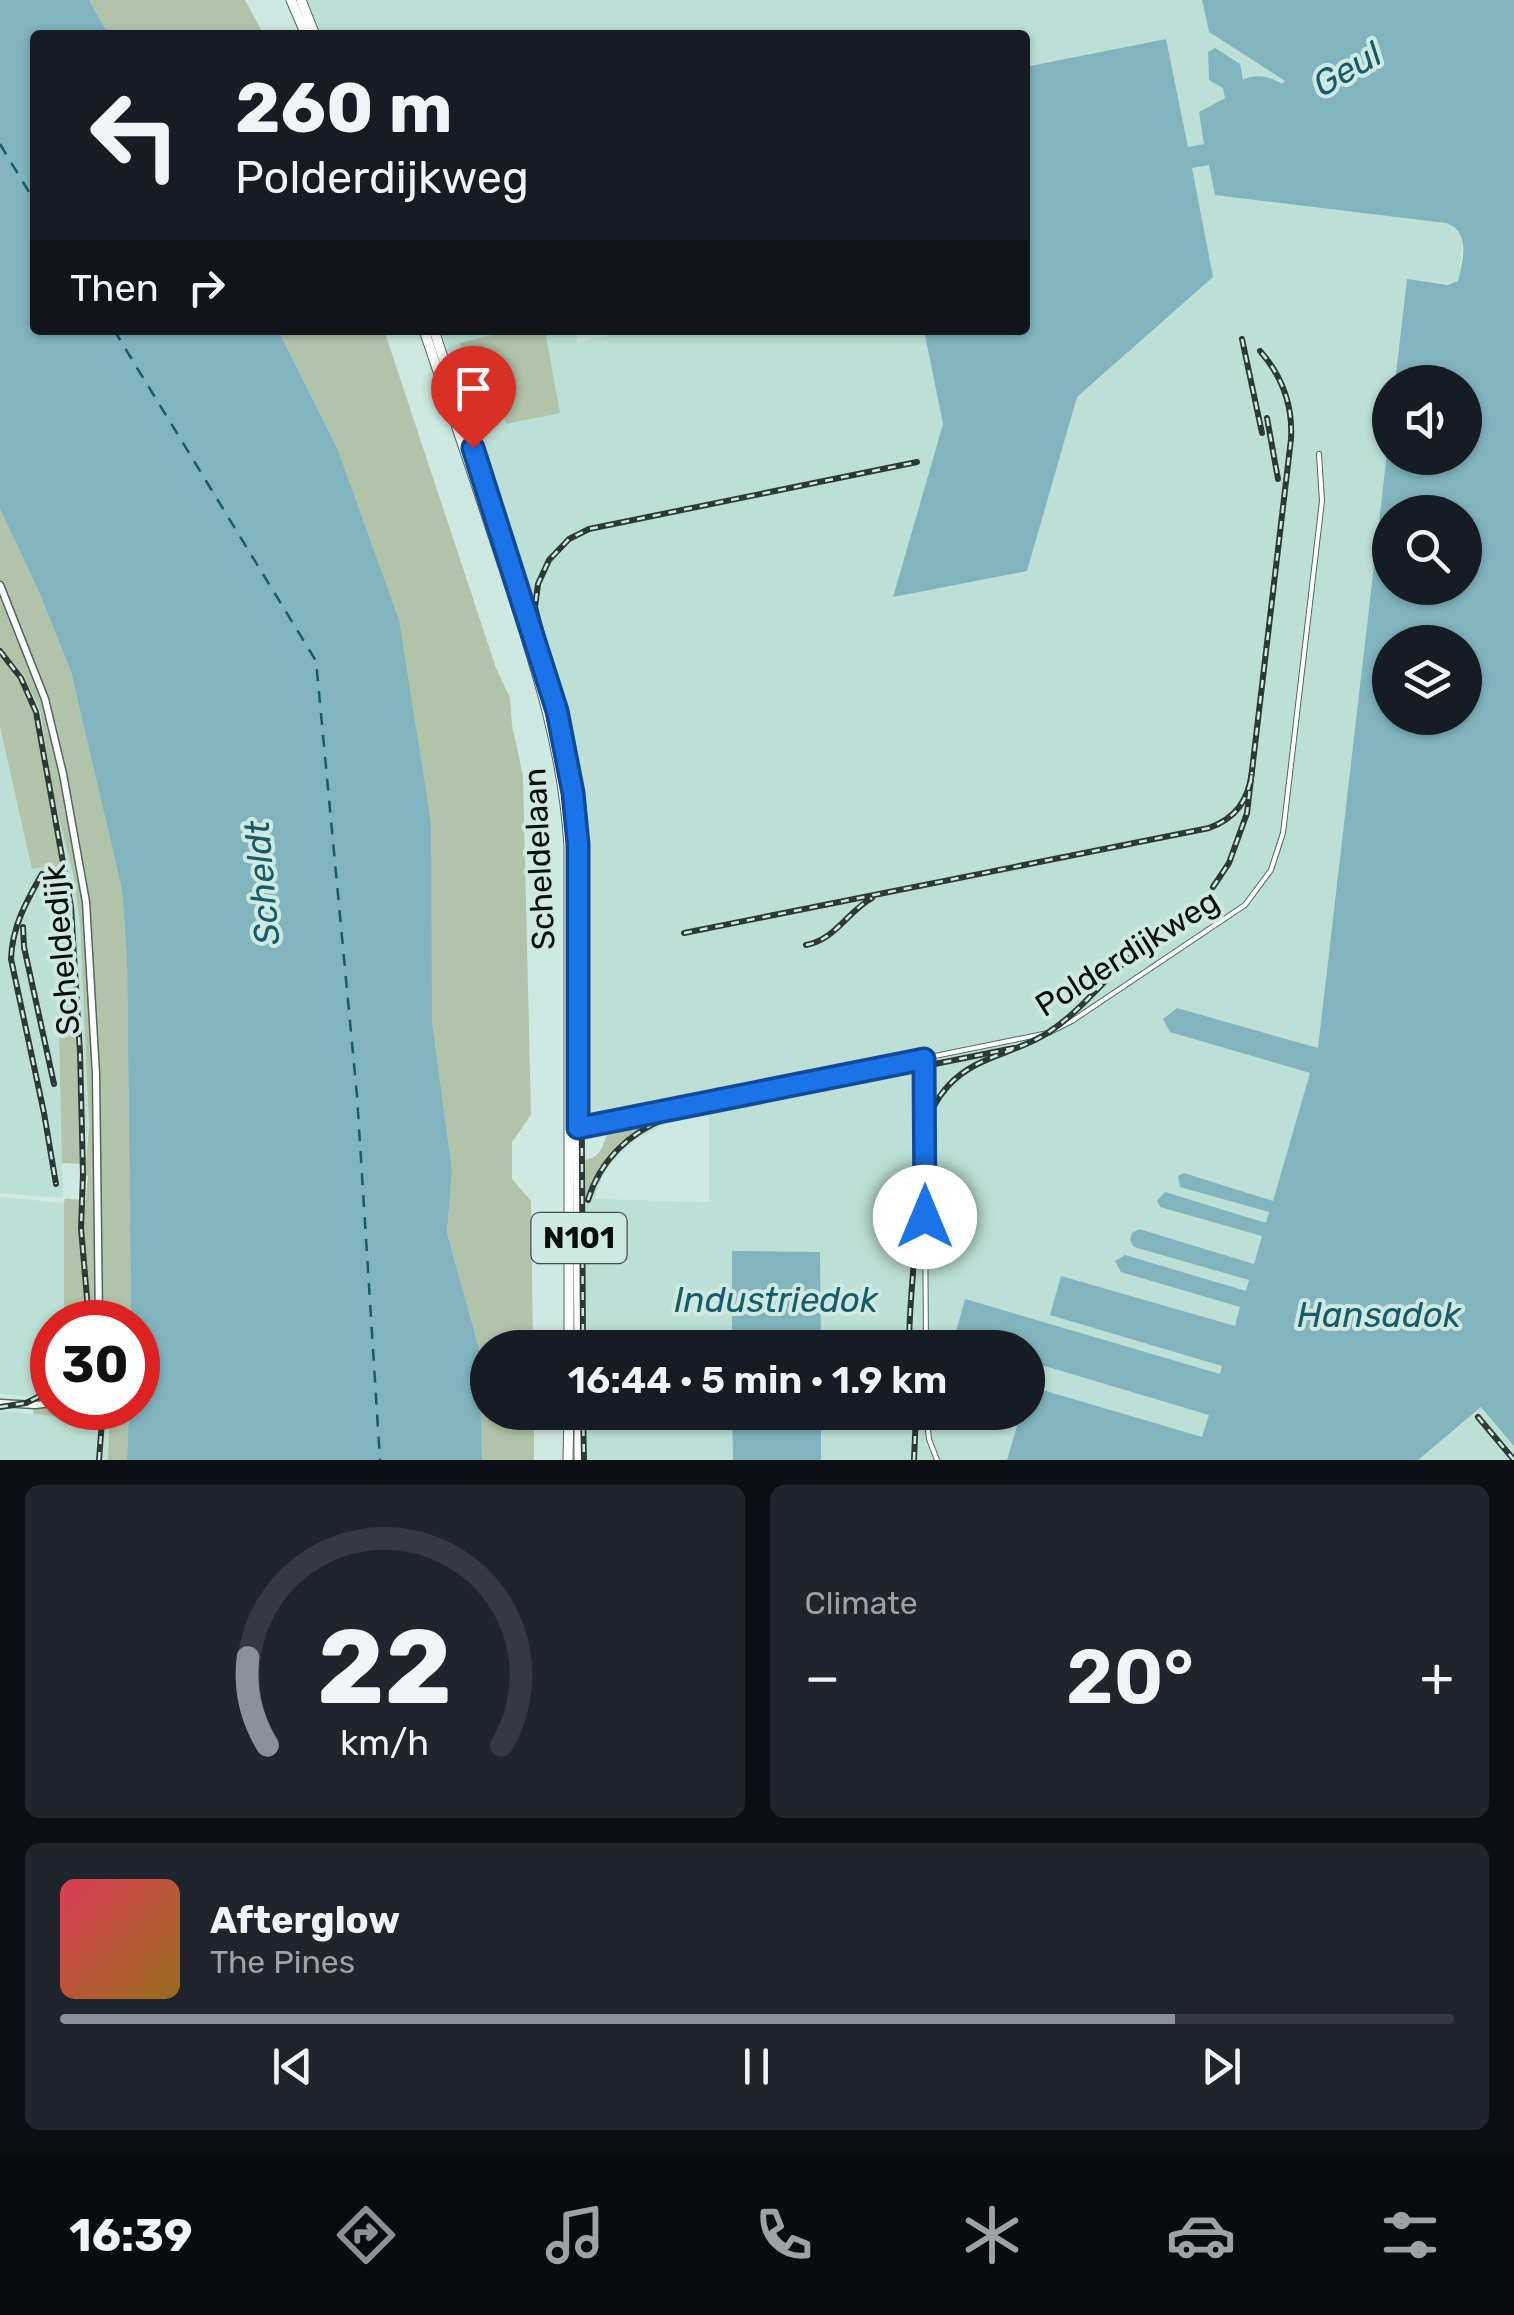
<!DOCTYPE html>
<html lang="en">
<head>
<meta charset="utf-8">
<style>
	:root { --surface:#171b24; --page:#20242c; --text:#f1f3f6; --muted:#9ea1a6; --line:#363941; --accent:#8c9099 }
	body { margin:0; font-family:Rubik,sans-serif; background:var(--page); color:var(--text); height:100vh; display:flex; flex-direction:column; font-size:38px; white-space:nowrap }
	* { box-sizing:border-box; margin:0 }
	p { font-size:32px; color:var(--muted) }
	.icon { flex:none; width:55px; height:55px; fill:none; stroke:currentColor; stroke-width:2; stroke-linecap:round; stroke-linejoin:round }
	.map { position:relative; height:1460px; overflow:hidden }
	.panel { display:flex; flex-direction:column; gap:25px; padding:25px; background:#0d0f14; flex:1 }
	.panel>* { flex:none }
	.banner { position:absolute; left:30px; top:30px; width:1000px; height:305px; border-radius:10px; box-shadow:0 2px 8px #0004; background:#171b24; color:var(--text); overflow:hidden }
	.controls { position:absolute; left:1372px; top:365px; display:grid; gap:20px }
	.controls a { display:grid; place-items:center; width:110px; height:110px; border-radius:50%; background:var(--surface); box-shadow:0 2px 8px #0004; font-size:50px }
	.speed { position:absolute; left:30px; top:1300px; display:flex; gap:20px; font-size:50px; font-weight:700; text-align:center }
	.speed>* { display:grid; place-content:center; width:130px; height:130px; border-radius:50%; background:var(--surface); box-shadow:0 2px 8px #0004; line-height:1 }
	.speed .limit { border:15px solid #d22; background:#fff; color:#111 }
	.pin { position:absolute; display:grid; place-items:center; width:85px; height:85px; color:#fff; margin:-102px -42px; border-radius:50% 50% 50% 0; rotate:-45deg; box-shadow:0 0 10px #0007 }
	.pin .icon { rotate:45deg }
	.me { position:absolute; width:110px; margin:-55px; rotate:0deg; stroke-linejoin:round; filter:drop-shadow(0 0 8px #0008) }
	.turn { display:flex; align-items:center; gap:35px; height:210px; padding:0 40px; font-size:45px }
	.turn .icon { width:130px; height:130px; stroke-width:2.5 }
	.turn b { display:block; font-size:70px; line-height:85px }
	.then { display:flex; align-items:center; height:95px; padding:0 40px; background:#0003; gap:20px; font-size:38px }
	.big { font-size:75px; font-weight:600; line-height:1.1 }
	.panel .card { flex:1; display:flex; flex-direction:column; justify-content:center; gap:15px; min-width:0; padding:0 35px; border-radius:15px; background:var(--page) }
	.panel .dial { align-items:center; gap:0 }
	.dial svg { height:260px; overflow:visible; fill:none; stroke:var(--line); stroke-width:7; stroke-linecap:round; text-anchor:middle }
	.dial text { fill:var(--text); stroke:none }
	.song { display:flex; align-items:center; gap:30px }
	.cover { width:120px; height:120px; border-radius:15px; background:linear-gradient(135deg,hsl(350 70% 55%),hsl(40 70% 35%)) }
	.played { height:10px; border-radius:5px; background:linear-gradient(90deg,var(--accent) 80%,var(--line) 80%) }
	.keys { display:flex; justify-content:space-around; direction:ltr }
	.heat { display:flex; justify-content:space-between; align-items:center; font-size:55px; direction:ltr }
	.panel .tiles { flex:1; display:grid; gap:25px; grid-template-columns:1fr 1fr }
	.card:last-child { grid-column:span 2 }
	.trip { position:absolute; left:470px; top:1330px; width:575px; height:100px; border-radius:50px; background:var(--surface); box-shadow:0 2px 8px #0004; font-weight:600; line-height:100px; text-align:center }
	.tab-bar { display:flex; height:160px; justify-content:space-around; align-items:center; background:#090b0e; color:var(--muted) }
	.tab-bar .icon { width:70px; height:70px }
	.tab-bar .active { color:var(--accent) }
	.tab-bar b { font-size:45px; color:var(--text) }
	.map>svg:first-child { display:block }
	.built { fill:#bce0d5; fill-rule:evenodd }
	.green { fill:#b1c4aa }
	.water { fill:#81b4bf; fill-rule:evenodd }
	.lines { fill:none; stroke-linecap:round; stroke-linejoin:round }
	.ferry { stroke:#175c69; stroke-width:2.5; stroke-dasharray:12 10; stroke-linecap:butt }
	.minor-casing { stroke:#4f6861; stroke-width:6 }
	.tertiary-casing { stroke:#4f6861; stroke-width:9 }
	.primary-casing { stroke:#4f6861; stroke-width:11 }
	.minor { stroke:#fff; stroke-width:4 }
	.tertiary { stroke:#fff; stroke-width:6 }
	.primary { stroke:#fff; stroke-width:9 }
	.rail-casing { stroke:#2c3935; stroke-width:6 }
	.rail { stroke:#cee9e1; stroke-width:2.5; stroke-dasharray:8; stroke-linecap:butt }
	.route-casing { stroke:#114b97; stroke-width:25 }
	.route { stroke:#1a73e8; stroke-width:18 }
	.labels { text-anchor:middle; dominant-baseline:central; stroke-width:8; stroke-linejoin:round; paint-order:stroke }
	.shield { fill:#cee9e1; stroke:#41504b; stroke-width:2.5 }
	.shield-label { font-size:30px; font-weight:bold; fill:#050e0b }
	.street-label { font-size:32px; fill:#050e0b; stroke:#cee9e1 }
	.water-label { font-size:35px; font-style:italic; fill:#175c69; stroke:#cee9e1 }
</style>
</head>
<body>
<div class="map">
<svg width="1514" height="1460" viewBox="0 0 1514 1460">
	<rect width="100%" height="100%" fill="#cee9e1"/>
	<!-- built -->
	<g class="built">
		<path d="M306 0H1202L1209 32 1285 81 1283 85 1265 78 1225 92 1226 98 1199 112 1205 144 1188 147 1165 39 1025 67V35H318Z"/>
		<path d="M1209 165 1452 224 1463 237 1459 279 1455 284 1407 280 1395 382H1390V427L1318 1049 1196 1460H821V1413L1028 1412V1348L821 1347 820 1253 732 1252V1347H582V1138H585L586 1199 603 1163 628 1136 661 1118 707 1106 705 1098 585 1123V830L577 755 555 666 546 647 468 411 455 355 448 350 441 330H575L578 342 637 330H924L943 424 893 596 1026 571 1077 397 1213 277 1192 168ZM709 1114V1202L594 1199 606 1169 636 1139 669 1122Z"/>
		<path d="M0 727 32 868 47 865 58 992 63 1198 0 1193Z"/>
		<path d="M53 792 65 832 80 925 89 1107 85 1174H81L71 928 49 793Z"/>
		<path d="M0 1197 64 1203V1322H52V1386L35 1397 0 1394Z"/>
		<path d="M1481 1407 1514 1446V1460H1418Z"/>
		<path d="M0 1411 110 1421 108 1460H0Z"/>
		<path d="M583 1413H732L733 1460H583Z"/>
	</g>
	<!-- green -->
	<g class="green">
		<path d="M89 0H245L264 35H109Z"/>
		<path d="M278 330H384L496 668 510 698 512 725 523 776 531 1115 512 1142V1179L531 1201 533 1347 488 1348V1412L534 1413V1460H482L479 1348 447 1233 452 1170 432 1021 337 448Z"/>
		<path d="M512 330H545L560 413 506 424 503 413 477 418 460 343Z"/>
		<path d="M0 509 39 592 71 672 122 890 127 959 131 1322H64V1203L65 1199 86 1200 88 1176 85 1174 89 1126 80 925 73 875 53 792 40 711 24 676 0 647Z"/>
		<path d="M0 655 22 684 33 713 64 874 73 955 81 1164 62 1163 58 992 48 866 32 869 0 727Z"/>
		<path d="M683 1111C633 1129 601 1148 585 1204V1160C606 1157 602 1139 612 1125Z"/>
		<path d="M52 1386V1408H129L127 1460H108L109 1421 33 1414 35 1397Z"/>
	</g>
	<!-- water -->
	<g class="water">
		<path d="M0 0H89L109 35H35V330H278L337 448 399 620 431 823 432 1021 452 1170 447 1233 479 1348 482 1460H127L129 1408H138V1322H131L127 959 122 890 71 672 39 592 0 509Z"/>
		<path d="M1202 0H1514V1446L1481 1407 1418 1460H1007L1021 1413 1028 1412 1029 1386 1202 1437 1209 1415 1028 1361V1348L983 1347 954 1339 965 1299 1220 1374 1222 1366 1050 1315 1061 1276 1235 1326 1240 1307 1121 1272 1115 1261 1125 1255 1246 1291 1249 1280 1134 1247 1130 1240 1132 1233 1139 1229 1254 1264 1262 1236 1160 1207 1157 1201 1165 1192 1266 1223 1269 1212 1180 1187 1178 1176 1184 1173 1273 1201 1310 1073 1170 1032 1163 1019 1177 1008 1318 1048 1390 427V458H1465V382H1395L1407 279 1448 285 1458 281C1463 261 1471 231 1446 223L1215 195 1209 165 1192 168 1213 277 1077 397 1027 571 893 597 943 424 924 330H1025V67L1166 39 1188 147 1204 144 1199 112 1225 98 1223 88 1209 80 1208 52 1215 48 1240 64 1243 80C1256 73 1271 77 1282 84L1285 81 1209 32ZM1390 512H1465V588H1390ZM1390 642H1465V718H1390Z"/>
		<path d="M732 1251 820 1252 821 1347H732Z"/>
		<path d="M732 1413H821V1460H733Z"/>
	</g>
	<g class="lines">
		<!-- ferry -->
		<g class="ferry">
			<path d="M0 144 35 202"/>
			<path d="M114 330 316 661 357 1096 380 1460"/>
		</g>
		<!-- minor casing -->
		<g class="minor-casing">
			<g id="minor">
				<path d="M924 1059 926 1348"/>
				<path d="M580 1128 1048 1033 1072 1021 1245 905 1271 870 1283 833 1322 501 1319 454"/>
				<path d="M926 1412 929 1439 937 1460"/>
			</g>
		</g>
		<!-- tertiary casing -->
		<g class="tertiary-casing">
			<g id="tertiary">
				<path d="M0 585 45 699 63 774 86 902 96 1074 99 1322"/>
				<path d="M0 1403 35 1405 52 1403"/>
			</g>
		</g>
		<!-- primary casing -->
		<g class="primary-casing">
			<g id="primary">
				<path d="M291 0 306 35"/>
				<path d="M301 0 315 35"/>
				<path d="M424 330C452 413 480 495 507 578 536 668 563 750 569 846V1348"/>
				<path d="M434 330 550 686 564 736 575 808 579 1348"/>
				<path d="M579 1412V1460"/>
				<path d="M568 1460 569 1412"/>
			</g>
		</g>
		<!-- minor -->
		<use href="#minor" class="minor"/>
		<!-- tertiary -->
		<use href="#tertiary" class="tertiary"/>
		<!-- primary -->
		<use href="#primary" class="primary"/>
		<!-- rail casing -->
		<g class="rail-casing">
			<g id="rail">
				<path d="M1242 339 1262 433"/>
				<path d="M1267 418 1278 479"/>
				<path d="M0 651 21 678 36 712 71 907 80 1053 83 1174 81 1228 89 1322"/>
				<path d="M42 874C26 902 12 927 11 959L44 1113 56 1184"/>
				<path d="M1213 887 1229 863 1247 813 1291 439C1293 405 1282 376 1260 351"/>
				<path d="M23 927 24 947 54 1084"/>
				<path d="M684 933 1209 828C1236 818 1248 801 1252 772"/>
				<path d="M806 945C836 939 846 913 872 898"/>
				<path d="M588 1200C600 1161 628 1133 667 1118L1014 1048"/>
				<path d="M583 1348 580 820 568 735 535 607 538 584 549 560 569 539 589 529 917 462"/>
				<path d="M909 1348C909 1306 914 1266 917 1225 922 1174 911 1127 948 1086 976 1055 1016 1054 1049 1032 1081 1011 1105 978 1134 954"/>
				<path d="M0 1407 26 1403 52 1390"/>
				<path d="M583 1412 584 1460"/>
				<path d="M1478 1417 1514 1460"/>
				<path d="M99 1460 103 1408"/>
				<path d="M914 1460 916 1412"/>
			</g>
		</g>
		<!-- rail -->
		<use href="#rail" class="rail"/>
	</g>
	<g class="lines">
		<!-- route casing -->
		<g class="route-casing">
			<path id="route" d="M473 448 557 711 573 793 578 844V1128L924 1059 925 1217"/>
		</g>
		<!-- route -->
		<use href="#route" class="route"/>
	</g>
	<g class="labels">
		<!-- shield labels -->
		<rect class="shield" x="531.5" y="1213" width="95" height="50" rx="8"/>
		<g class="shield-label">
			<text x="579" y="1238">N101</text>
		</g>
		<!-- street labels -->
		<g class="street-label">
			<text transform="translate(539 859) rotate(-93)">Scheldelaan</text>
			<text transform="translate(61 950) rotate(-95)">Scheldedijk</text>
			<text transform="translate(1127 953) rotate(-32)">Polderdijkweg</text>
		</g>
		<!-- water labels -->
		<g class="water-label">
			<text transform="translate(1347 69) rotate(-30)">Geul</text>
			<text transform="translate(262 883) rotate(-95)">Scheldt</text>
			<text x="776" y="1300">Industriedok</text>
			<text x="1379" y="1315">Hansadok</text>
		</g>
	</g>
</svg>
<div class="controls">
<a><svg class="icon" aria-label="sound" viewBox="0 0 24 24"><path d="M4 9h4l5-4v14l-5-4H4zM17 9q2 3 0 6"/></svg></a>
<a><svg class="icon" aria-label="search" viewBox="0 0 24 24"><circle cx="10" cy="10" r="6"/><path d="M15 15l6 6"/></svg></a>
<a><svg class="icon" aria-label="layers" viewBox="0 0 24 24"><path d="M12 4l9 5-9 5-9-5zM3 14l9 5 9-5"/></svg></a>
</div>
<div class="speed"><div class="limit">30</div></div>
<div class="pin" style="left:473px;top:448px;background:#d93025"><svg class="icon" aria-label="arrive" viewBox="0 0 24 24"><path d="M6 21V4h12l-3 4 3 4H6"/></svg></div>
<svg class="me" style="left:925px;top:1217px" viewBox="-20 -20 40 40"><circle r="19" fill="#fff"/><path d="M0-13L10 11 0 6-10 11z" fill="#1a73e8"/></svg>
<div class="trip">16:44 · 5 min · 1.9 km</div>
<div class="banner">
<div class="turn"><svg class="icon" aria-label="left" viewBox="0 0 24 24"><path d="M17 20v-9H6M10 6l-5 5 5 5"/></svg><div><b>260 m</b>Polderdijkweg</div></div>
<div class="then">Then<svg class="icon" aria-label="right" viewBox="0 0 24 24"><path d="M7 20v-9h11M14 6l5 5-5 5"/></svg></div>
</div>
</div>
<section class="panel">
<div class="tiles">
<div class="card dial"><svg viewBox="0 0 100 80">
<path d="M14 69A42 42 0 1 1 86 69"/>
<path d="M14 69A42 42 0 0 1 8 42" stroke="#8c9099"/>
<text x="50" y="56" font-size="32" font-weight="700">22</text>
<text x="50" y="72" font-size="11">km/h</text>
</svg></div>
<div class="card"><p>Climate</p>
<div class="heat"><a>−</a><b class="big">20°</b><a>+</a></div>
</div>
<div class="card">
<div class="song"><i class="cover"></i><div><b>Afterglow</b><p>The Pines</p></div></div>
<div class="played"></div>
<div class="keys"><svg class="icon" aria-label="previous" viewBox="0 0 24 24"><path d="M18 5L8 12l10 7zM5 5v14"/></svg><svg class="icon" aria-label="pause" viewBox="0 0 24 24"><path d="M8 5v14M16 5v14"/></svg><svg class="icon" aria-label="next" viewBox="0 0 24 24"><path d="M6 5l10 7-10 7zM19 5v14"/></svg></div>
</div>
</div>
</section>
<nav class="tab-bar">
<b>16:39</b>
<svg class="icon active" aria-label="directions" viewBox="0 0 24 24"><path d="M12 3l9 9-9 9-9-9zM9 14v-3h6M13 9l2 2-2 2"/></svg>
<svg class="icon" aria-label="music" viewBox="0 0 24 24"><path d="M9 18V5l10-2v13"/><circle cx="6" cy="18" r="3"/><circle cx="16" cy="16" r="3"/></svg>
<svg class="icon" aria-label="phone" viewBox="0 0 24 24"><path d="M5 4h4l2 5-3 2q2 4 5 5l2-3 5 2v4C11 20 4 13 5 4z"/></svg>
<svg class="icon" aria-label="climate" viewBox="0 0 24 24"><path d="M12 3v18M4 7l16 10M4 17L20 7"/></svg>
<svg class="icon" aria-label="car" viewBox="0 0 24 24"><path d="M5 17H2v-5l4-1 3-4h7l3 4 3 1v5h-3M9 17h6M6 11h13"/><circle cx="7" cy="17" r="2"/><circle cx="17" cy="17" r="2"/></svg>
<svg class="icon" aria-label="filters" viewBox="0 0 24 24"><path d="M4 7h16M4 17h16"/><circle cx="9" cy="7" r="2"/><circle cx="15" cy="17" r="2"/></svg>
</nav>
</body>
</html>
